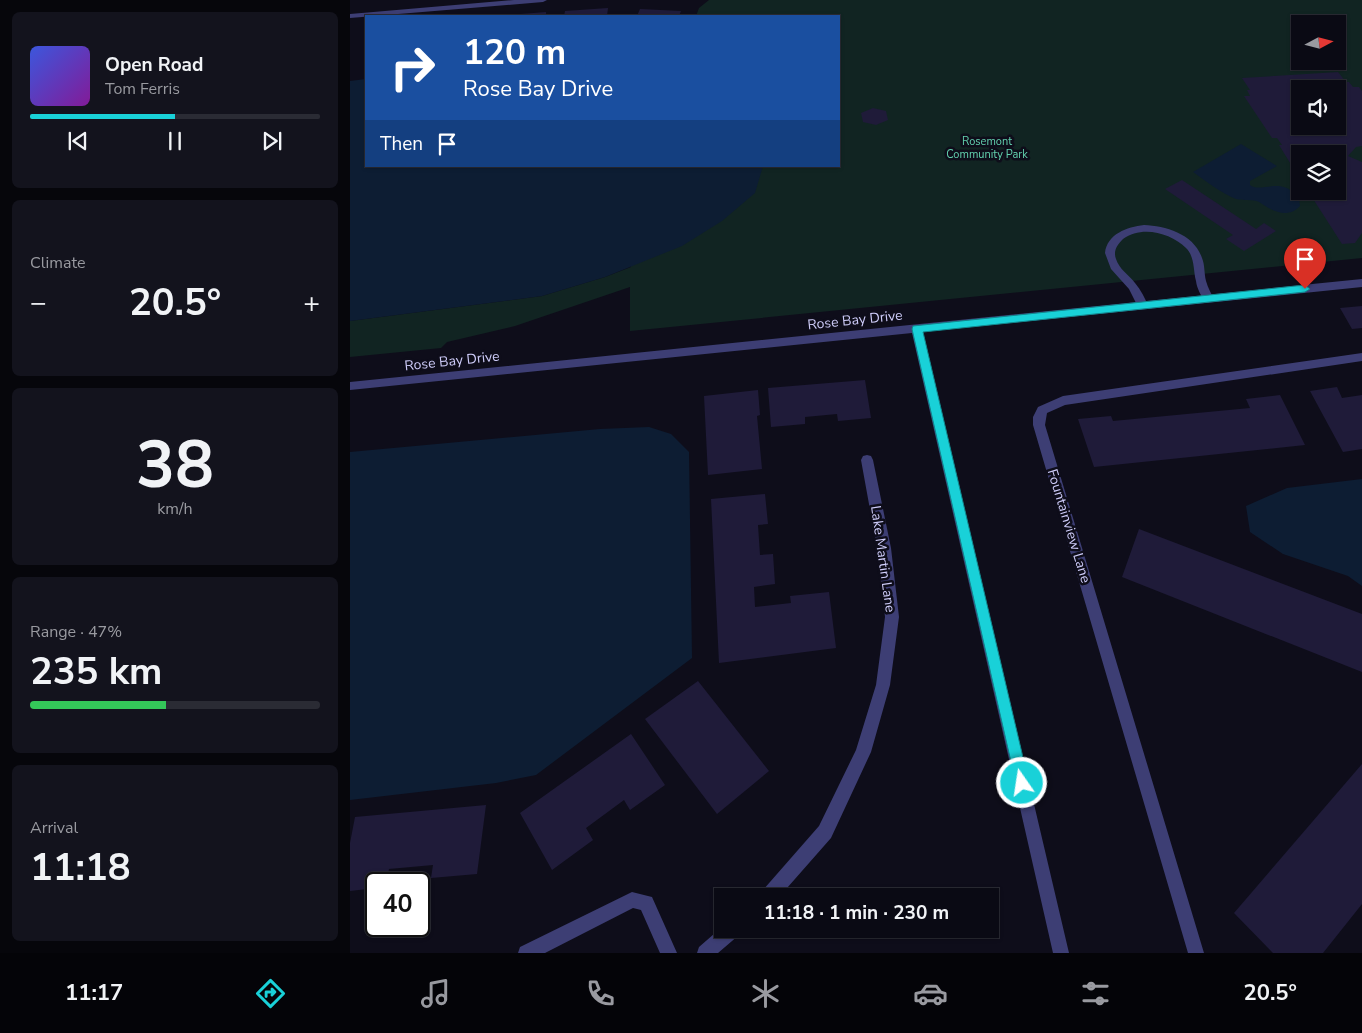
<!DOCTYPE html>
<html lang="en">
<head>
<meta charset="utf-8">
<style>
	:root { --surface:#0a0a14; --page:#13131d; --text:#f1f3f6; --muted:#999aa0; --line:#2a2b34; --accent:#19d1d8 }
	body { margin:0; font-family:"Nunito Sans",sans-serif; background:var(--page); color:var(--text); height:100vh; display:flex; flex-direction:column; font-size:19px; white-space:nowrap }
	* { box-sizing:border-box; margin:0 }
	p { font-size:16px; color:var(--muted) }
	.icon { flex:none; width:28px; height:28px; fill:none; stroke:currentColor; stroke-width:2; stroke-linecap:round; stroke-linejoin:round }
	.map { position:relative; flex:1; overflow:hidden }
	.sheet { display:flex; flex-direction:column; gap:12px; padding:12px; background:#06060b; width:350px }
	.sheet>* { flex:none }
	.top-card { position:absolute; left:15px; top:15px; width:475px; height:152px; border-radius:0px; box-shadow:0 1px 4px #0004,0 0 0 1px var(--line); background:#1a4fa0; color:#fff; overflow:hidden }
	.needle { width:32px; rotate:83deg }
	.buttons { position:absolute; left:941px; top:15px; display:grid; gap:10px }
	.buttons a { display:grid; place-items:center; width:55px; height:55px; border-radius:0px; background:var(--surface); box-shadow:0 1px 4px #0004,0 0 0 1px var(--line); font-size:25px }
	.speed { position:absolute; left:15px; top:872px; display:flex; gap:10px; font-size:25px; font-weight:700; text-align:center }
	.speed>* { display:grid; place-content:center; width:65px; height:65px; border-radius:50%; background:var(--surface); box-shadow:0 1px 4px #0004,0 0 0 1px var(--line); line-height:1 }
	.speed .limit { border:2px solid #111; border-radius:8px; background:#fff; color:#111 }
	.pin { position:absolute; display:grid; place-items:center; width:42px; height:42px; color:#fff; margin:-51px -21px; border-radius:50% 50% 50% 0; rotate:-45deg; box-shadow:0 0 5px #0007 }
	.pin .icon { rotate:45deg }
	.me { position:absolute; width:55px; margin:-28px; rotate:347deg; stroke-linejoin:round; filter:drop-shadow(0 0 4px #0008) }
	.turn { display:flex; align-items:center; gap:18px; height:105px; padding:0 15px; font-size:22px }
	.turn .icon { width:65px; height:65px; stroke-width:2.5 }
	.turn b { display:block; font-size:35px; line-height:42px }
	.then { display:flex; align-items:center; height:48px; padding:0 15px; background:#0003; gap:10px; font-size:19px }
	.big { font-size:38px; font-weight:700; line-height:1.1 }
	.sheet .card { flex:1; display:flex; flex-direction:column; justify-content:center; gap:8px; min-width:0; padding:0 18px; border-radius:8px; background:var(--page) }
	.sheet .dial { align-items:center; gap:0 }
	.dial b { font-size:65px; line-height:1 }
	.song { display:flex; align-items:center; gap:15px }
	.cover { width:60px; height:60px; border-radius:8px; background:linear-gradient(135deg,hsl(230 70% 55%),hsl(290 70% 35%)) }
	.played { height:5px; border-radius:2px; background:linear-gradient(90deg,var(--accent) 50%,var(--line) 50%) }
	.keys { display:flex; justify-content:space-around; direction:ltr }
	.heat { display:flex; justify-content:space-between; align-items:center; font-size:28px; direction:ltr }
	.charge { height:8px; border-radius:4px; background:linear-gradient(90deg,#34c759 47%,var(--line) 0) }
	.trip { position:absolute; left:364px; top:888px; width:285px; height:50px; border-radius:0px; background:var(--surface); box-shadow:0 1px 4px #0004,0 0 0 1px var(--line); font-weight:700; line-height:50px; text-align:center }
	.menu { display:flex; height:80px; justify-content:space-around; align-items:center; background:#040408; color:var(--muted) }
	.menu .icon { width:35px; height:35px }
	.menu .selected { color:var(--accent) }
	.menu b { font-size:22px; color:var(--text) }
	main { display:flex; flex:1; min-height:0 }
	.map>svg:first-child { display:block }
	.green { fill:#112422; fill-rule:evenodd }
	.water { fill:#0d1d33 }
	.building { fill:#1f1b39; fill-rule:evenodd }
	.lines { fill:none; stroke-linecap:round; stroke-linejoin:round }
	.service { fill:#3d3e74; fill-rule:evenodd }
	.minor { fill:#3d3e74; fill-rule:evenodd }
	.tertiary { fill:#3d3e74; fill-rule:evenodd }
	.route { fill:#19d1d8; stroke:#10888c }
	.labels { text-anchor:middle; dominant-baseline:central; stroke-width:5; stroke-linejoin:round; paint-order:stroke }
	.far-park-label { font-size:11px; fill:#62d0ae; stroke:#0e0d1a }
	.street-label { font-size:14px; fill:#ceccf9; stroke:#0e0d1a }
</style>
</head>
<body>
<main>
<section class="sheet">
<div class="card">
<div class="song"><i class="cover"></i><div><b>Open Road</b><p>Tom Ferris</p></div></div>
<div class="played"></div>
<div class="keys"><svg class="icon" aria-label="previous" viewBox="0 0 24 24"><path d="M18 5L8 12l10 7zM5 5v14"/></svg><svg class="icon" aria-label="pause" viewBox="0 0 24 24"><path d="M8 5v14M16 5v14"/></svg><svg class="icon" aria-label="next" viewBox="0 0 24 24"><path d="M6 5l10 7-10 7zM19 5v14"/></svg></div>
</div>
<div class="card"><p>Climate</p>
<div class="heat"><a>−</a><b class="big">20.5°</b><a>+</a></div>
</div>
<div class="card dial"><b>38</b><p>km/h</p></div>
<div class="card"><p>Range · 47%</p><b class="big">235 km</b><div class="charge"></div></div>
<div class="card"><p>Arrival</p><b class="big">11:18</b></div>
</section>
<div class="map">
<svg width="1012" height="953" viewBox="0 0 1012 953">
	<rect width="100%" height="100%" fill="#0e0d1a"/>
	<!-- green -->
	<path class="green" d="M359 0H1012V258L280 331V287L165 326 97 342 91 348 0 357V321L192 296 255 277 281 267 283 166H489V16H346L349 8ZM950 24H988V61H950ZM950 89H988V126H950ZM950 154H988V191H950Z"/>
	<!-- water -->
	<g class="water">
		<path d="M16 79V166H413L405 193 372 221 332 246 255 277 192 296 0 321V81Z"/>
		<path d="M891 144 927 166 900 181V185C911 194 931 175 949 198L950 206C937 220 921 210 909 202 903 199 893 201 886 199 871 193 856 181 843 172Z"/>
		<path d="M299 427 321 434 339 452 342 658 186 775 146 783 0 800V452L250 429Z"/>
		<path d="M1012 479V586L998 576 933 554 900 532 896 506 937 488Z"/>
	</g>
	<!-- building -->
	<g class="building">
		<path d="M258 8 257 16H214L215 11Z"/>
		<path d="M290 9 331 11 329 16H287Z"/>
		<path d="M196 12V16H158V15Z"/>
		<path d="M988 72 996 82H999L1003 87H1009L1012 91V146L1006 147 998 156 1012 162V233L1005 243 992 244 958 191H988V154H950V179L929 145H932L927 138H922L894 96H900L897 90H900L892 78ZM950 89H988V126H950Z"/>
		<path d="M523 108 536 111 538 120 526 125 513 122 511 113Z"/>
		<path d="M832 180 906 229 914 223 926 231 894 251 876 239 883 235 815 189Z"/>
		<path d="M1012 306V328L1002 329 990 308Z"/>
		<path d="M515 380 521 418 488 421 487 414 455 417V424L421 427 418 388Z"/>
		<path d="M987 387 992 398 1012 395V449L993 452 960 391Z"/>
		<path d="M408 390 410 415 407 416 412 469 358 475 354 396Z"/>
		<path d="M930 395 955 445 744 467 728 419 761 416 763 421 900 408 896 399Z"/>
		<path d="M415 494 418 524 408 525 410 555 423 554 425 584 404 587 405 607 441 603 440 596 479 592 486 648 369 663 361 499Z"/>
		<path d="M789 529 1012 614V672L772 577Z"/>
		<path d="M348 681 419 771 367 814 295 719Z"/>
		<path d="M281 734 315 785 280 810 274 800 236 828 243 840 202 870 170 813Z"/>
		<path d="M1012 764V904L973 953H923L884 913Z"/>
		<path d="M136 805 127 874 81 878 83 865 39 869 36 884H26V888L0 891V843L5 817Z"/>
	</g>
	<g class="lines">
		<!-- service -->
		<g class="service">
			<path d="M794 225C816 226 844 234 852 258 855 265 854 273 856 281 858 288 861 293 864 299L863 302H855C851 295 847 289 846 281 843 270 845 257 836 248 821 233 792 225 773 239 767 245 763 251 766 259 769 269 779 275 785 283 791 290 795 298 798 306L797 309H789L779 289 761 269 755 253C757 234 777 227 794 225Z"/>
			<path d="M282 892 302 897 327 953H310L291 910 283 908 195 953H168L170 947Z"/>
		</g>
		<!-- minor -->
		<g class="minor">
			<path d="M164 0H197L193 2 0 18V14Z"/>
			<path d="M1012 353V361L715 405 697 413 695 425 854 953H838L683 425V417L688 407 713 396Z"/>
			<path d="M517 455 521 456 523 460 541 548 549 617 540 685 521 752 481 838 430 896H411L413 890 469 826 506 750 526 685 535 617 527 548 511 460 513 456Z"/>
			<path d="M372 927V929H391L389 935 368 953H347L349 947Z"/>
		</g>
		<!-- tertiary -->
		<path class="tertiary" d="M1012 279V287L573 332 719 953H703L562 333 0 390V382Z"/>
	</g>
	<!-- route -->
	<path class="route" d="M955 285 960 289 955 292 573 332 679 783 677 788 672 790 667 788 562 329 563 326Z"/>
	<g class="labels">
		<!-- far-park labels -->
		<g class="far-park-label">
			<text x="637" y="141">Rosemont<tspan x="637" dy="13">Community Park</tspan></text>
		</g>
		<!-- street labels -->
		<g class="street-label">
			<text transform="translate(505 320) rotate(-6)">Rose Bay Drive</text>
			<text transform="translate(102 361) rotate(-6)">Rose Bay Drive</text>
			<text transform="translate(719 526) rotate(73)">Fountainview Lane</text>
			<text transform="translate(533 559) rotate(82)">Lake Martin Lane</text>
		</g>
	</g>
</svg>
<div class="buttons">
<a><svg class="needle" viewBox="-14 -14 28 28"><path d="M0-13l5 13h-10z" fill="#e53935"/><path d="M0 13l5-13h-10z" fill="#999aa0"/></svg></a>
<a><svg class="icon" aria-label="sound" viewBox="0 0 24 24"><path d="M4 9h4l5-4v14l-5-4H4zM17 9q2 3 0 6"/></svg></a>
<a><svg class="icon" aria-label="layers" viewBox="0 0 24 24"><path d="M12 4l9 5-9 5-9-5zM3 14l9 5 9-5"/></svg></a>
</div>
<div class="speed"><div class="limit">40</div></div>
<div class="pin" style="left:955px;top:289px;background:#d93025"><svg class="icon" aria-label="arrive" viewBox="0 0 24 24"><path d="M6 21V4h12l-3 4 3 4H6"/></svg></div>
<svg class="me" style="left:672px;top:783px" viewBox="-20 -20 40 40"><circle r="17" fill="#19d1d8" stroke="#fff" stroke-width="3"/><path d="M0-11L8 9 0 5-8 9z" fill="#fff"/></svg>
<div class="trip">11:18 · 1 min · 230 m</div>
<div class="top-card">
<div class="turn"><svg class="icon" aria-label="right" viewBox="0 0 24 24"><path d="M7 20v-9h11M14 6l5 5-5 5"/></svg><div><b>120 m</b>Rose Bay Drive</div></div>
<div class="then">Then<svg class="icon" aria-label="arrive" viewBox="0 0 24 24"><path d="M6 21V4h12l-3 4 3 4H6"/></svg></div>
</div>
</div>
</main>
<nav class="menu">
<b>11:17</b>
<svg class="icon selected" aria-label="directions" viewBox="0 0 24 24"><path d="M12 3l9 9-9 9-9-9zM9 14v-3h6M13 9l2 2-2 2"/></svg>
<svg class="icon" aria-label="music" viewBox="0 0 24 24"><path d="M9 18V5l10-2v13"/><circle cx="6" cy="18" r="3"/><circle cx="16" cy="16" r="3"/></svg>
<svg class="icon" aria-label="phone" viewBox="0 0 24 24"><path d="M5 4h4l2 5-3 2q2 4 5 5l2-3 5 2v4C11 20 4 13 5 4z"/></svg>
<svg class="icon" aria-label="climate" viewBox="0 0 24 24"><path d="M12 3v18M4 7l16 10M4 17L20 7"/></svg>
<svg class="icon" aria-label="car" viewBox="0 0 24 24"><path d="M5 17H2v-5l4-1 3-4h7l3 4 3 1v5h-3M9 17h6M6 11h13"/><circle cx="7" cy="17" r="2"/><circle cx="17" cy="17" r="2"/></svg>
<svg class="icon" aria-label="filters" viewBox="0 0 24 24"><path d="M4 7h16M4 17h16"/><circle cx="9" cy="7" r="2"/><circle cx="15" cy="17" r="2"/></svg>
<b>20.5°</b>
</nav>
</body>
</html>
